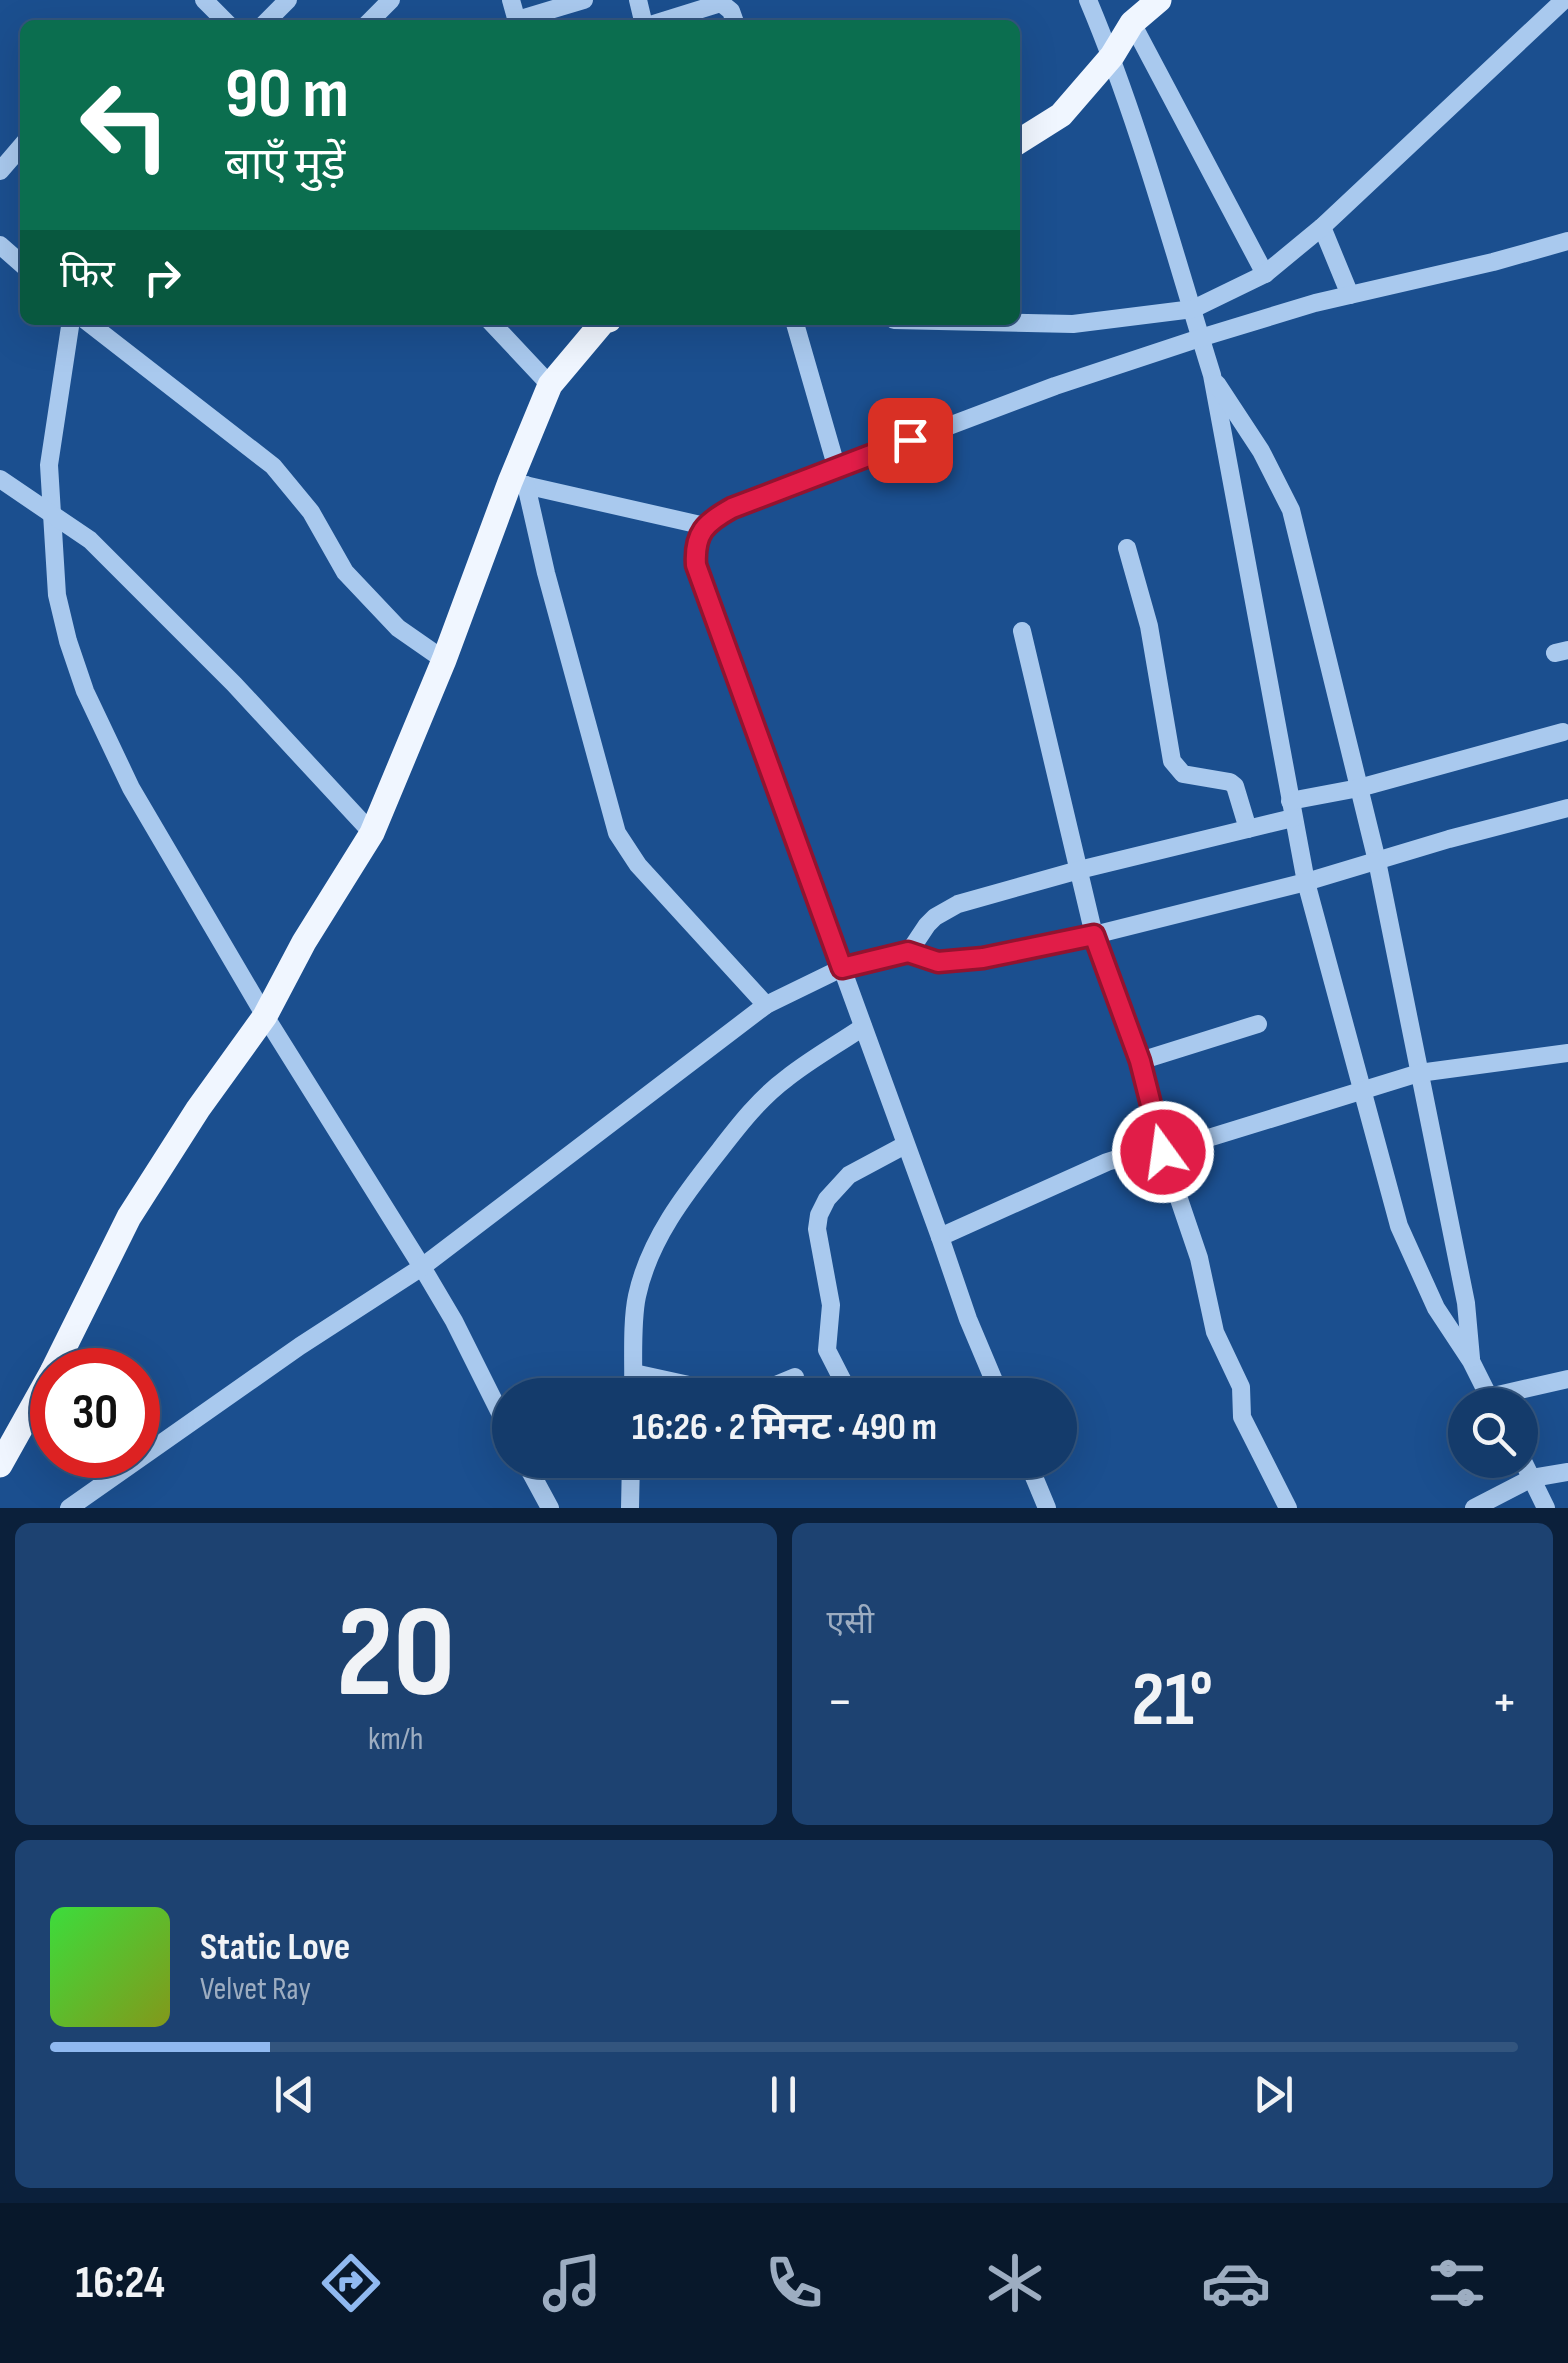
<!DOCTYPE html>
<html lang="hi">
<head>
<meta charset="utf-8">
<style>
	:root { --surface:#143b6b; --page:#1d4271; --text:#f1f3f6; --muted:#9dadc1; --line:#33557e; --accent:#90b9f0 }
	body { margin:0; font-family:"Sofia Sans Condensed","Noto Sans Devanagari",sans-serif; background:var(--page); color:var(--text); height:100vh; display:flex; flex-direction:column; font-size:38px; white-space:nowrap }
	* { box-sizing:border-box; margin:0 }
	p { font-size:32px; color:var(--muted) }
	.icon { flex:none; width:55px; height:55px; fill:none; stroke:currentColor; stroke-width:2; stroke-linecap:round; stroke-linejoin:round }
	.map { position:relative; height:1508px; overflow:hidden }
	.panel { display:flex; flex-direction:column; gap:15px; padding:15px; background:#0b203b; flex:1 }
	.panel>* { flex:none }
	.guide { position:absolute; left:20px; top:20px; width:1000px; height:305px; border-radius:15px; box-shadow:0 10px 40px #0002,0 0 0 2px var(--line); background:#0b6e4f; color:#fff; overflow:hidden }
	.tools { position:absolute; left:1448px; top:1388px; display:grid; gap:20px }
	.tools a { display:grid; place-items:center; width:90px; height:90px; border-radius:50%; background:var(--surface); box-shadow:0 10px 40px #0002,0 0 0 2px var(--line); font-size:50px }
	.speed { position:absolute; left:30px; top:1348px; display:flex; gap:20px; font-size:50px; font-weight:700; text-align:center }
	.speed>* { display:grid; place-content:center; width:130px; height:130px; border-radius:50%; background:var(--surface); box-shadow:0 10px 40px #0002,0 0 0 2px var(--line); line-height:1 }
	.speed .limit { border:15px solid #d22; background:#fff; color:#111 }
	.pin { position:absolute; display:grid; place-items:center; width:85px; height:85px; color:#fff; margin:-42px; border-radius:20px; box-shadow:0 5px 15px #0006 }
	.me { position:absolute; width:110px; margin:-55px; rotate:346deg; stroke-linejoin:round; filter:drop-shadow(0 0 8px #0008) }
	.turn { display:flex; align-items:center; gap:35px; height:210px; padding:0 40px; font-size:45px }
	.turn .icon { width:130px; height:130px; stroke-width:2.5 }
	.turn b { display:block; font-size:70px; line-height:85px }
	.then { display:flex; align-items:center; height:95px; padding:0 40px; background:#0003; gap:20px; font-size:38px }
	.big { font-size:75px; font-weight:700; line-height:1.1 }
	.panel .card { flex:1; display:flex; flex-direction:column; justify-content:center; gap:15px; min-width:0; padding:0 35px; border-radius:15px; background:var(--page) }
	.panel .dial { align-items:center; gap:0 }
	.dial b { font-size:130px; line-height:1 }
	.song { display:flex; align-items:center; gap:30px }
	.cover { width:120px; height:120px; border-radius:15px; background:linear-gradient(135deg,hsl(120 70% 55%),hsl(70 70% 35%)) }
	.played { height:10px; border-radius:5px; background:linear-gradient(90deg,var(--accent) 15%,var(--line) 15%) }
	.keys { display:flex; justify-content:space-around; direction:ltr }
	.heat { display:flex; justify-content:space-between; align-items:center; font-size:55px; direction:ltr }
	.panel .tiles { flex:1; display:grid; gap:15px; grid-template-columns:1fr 1fr }
	.card:last-child { grid-column:span 2 }
	.trip { position:absolute; left:492px; top:1378px; width:585px; height:100px; border-radius:50px; background:var(--surface); box-shadow:0 10px 40px #0002,0 0 0 2px var(--line); font-weight:700; line-height:100px; text-align:center }
	.tab-bar { display:flex; height:160px; justify-content:space-around; align-items:center; background:#08182b; color:var(--muted) }
	.tab-bar .icon { width:70px; height:70px }
	.tab-bar .on { color:var(--accent) }
	.tab-bar b { font-size:45px; color:var(--text) }
	.map>svg:first-child { display:block }
	.lines { fill:none; stroke-linecap:round; stroke-linejoin:round }
	.minor { stroke:#a9c9ee; stroke-width:18 }
	.major { stroke:#f0f6ff; stroke-width:25 }
	.route-casing { stroke:#92132f; stroke-width:25 }
	.route { stroke:#e11d48; stroke-width:18 }
</style>
</head>
<body>
<div class="map">
<svg width="1568" height="1508" viewBox="0 0 1568 1508">
	<rect width="100%" height="100%" fill="#1b4f8f"/>
	<g class="lines">
		<!-- minor -->
		<g class="minor">
			<path d="M204 0 229 25"/>
			<path d="M511 0 518 25"/>
			<path d="M638 0 644 25"/>
			<path d="M1088 0C1139 121 1173 250 1212 375L1306 882 1399 1226 1436 1308 1471 1361 1493 1405"/>
			<path d="M517 20 584 0"/>
			<path d="M1132 23 1265 274"/>
			<path d="M263 25 288 0"/>
			<path d="M366 25 391 0"/>
			<path d="M650 25 721 3 731 11 736 25"/>
			<path d="M0 171 25 142"/>
			<path d="M1322 227 1350 295"/>
			<path d="M0 245 25 267"/>
			<path d="M71 320 49 465 57 595 68 641 85 691 131 788 265 1016 422 1267 454 1321 510 1433"/>
			<path d="M85 320 273 466 311 512 345 572 398 628 444 660"/>
			<path d="M489 320 550 385"/>
			<path d="M794 320 837 469"/>
			<path d="M894 320 1073 324 1193 309 1265 274 1322 227 1564 0"/>
			<path d="M1217 384 1261 451 1291 510 1377 861 1466 1303 1471 1358"/>
			<path d="M0 479 90 540 234 684 372 833"/>
			<path d="M516 483 705 526"/>
			<path d="M526 485 546 573 617 833 638 865 766 1005"/>
			<path d="M1127 548 1149 626 1172 761 1183 774 1230 782 1235 786 1248 829"/>
			<path d="M1022 631 1094 935 1140 1061 1163 1152 1199 1258 1215 1332 1241 1387 1242 1417 1288 1508"/>
			<path d="M1555 653 1568 650"/>
			<path d="M1290 801 1359 788 1563 732"/>
			<path d="M909 952 938 962 983 958 1094 935 1306 882 1449 839 1568 808"/>
			<path d="M1140 1061 1258 1024"/>
			<path d="M940 1237 1107 1162 1139 1152H1163L1419 1073 1568 1053"/>
			<path d="M634 1373 730 1394H754L795 1377"/>
			<path d="M633 1395C634 1365 631 1324 637 1296 649 1240 685 1194 719 1151 739 1125 760 1098 787 1078 811 1059 838 1044 863 1027"/>
			<path d="M850 1395 827 1350 831 1305 817 1229 819 1215 827 1199 849 1175 905 1145"/>
			<path d="M1000 1395 968 1319 940 1237 695 565C694 533 705 523 732 508L1055 386 1200 338 1315 303 1493 262 1568 241"/>
			<path d="M1489 1397 1568 1379"/>
			<path d="M1520 1455 1546 1508"/>
			<path d="M524 1460 550 1508"/>
			<path d="M885 1460 886 1461"/>
			<path d="M1027 1460 1047 1508"/>
			<path d="M69 1508 300 1346 422 1267 766 1005 842 968 909 952 927 925 935 917 958 904 1079 870 1293 818"/>
			<path d="M630 1508 631 1460"/>
			<path d="M1474 1508 1532 1478 1568 1472"/>
		</g>
		<!-- major -->
		<g class="major">
			<path d="M1015 144 1061 115 1112 56 1132 23 1159 0"/>
			<path d="M53 1370 129 1217 198 1109 265 1016 304 942 372 833 444 660 510 482 550 385 603 322 609 320"/>
			<path d="M0 1465 52 1372"/>
		</g>
	</g>
	<g class="lines">
		<!-- route casing -->
		<g class="route-casing">
			<path id="route" d="M910 440 732 508C705 523 694 533 696 565L842 968 908 952 938 962 983 958 1094 935 1140 1061 1163 1152"/>
		</g>
		<!-- route -->
		<use href="#route" class="route"/>
	</g>
</svg>
<div class="tools">
<a><svg class="icon" aria-label="search" viewBox="0 0 24 24"><circle cx="10" cy="10" r="6"/><path d="M15 15l6 6"/></svg></a>
</div>
<div class="speed"><div class="limit">30</div></div>
<div class="pin" style="left:910px;top:440px;background:#d93025"><svg class="icon" aria-label="arrive" viewBox="0 0 24 24"><path d="M6 21V4h12l-3 4 3 4H6"/></svg></div>
<svg class="me" style="left:1163px;top:1152px" viewBox="-20 -20 40 40"><circle r="17" fill="#e11d48" stroke="#fff" stroke-width="3"/><path d="M0-11L8 9 0 5-8 9z" fill="#fff"/></svg>
<div class="trip">16:26 · 2 मिनट · 490 m</div>
<div class="guide">
<div class="turn"><svg class="icon" aria-label="left" viewBox="0 0 24 24"><path d="M17 20v-9H6M10 6l-5 5 5 5"/></svg><div><b>90 m</b>बाएँ मुड़ें</div></div>
<div class="then">फिर<svg class="icon" aria-label="right" viewBox="0 0 24 24"><path d="M7 20v-9h11M14 6l5 5-5 5"/></svg></div>
</div>
</div>
<section class="panel">
<div class="tiles">
<div class="card dial"><b>20</b><p>km/h</p></div>
<div class="card"><p>एसी</p>
<div class="heat"><a>−</a><b class="big">21°</b><a>+</a></div>
</div>
<div class="card">
<div class="song"><i class="cover"></i><div><b>Static Love</b><p>Velvet Ray</p></div></div>
<div class="played"></div>
<div class="keys"><svg class="icon" aria-label="previous" viewBox="0 0 24 24"><path d="M18 5L8 12l10 7zM5 5v14"/></svg><svg class="icon" aria-label="pause" viewBox="0 0 24 24"><path d="M8 5v14M16 5v14"/></svg><svg class="icon" aria-label="next" viewBox="0 0 24 24"><path d="M6 5l10 7-10 7zM19 5v14"/></svg></div>
</div>
</div>
</section>
<nav class="tab-bar">
<b>16:24</b>
<svg class="icon on" aria-label="directions" viewBox="0 0 24 24"><path d="M12 3l9 9-9 9-9-9zM9 14v-3h6M13 9l2 2-2 2"/></svg>
<svg class="icon" aria-label="music" viewBox="0 0 24 24"><path d="M9 18V5l10-2v13"/><circle cx="6" cy="18" r="3"/><circle cx="16" cy="16" r="3"/></svg>
<svg class="icon" aria-label="phone" viewBox="0 0 24 24"><path d="M5 4h4l2 5-3 2q2 4 5 5l2-3 5 2v4C11 20 4 13 5 4z"/></svg>
<svg class="icon" aria-label="climate" viewBox="0 0 24 24"><path d="M12 3v18M4 7l16 10M4 17L20 7"/></svg>
<svg class="icon" aria-label="car" viewBox="0 0 24 24"><path d="M5 17H2v-5l4-1 3-4h7l3 4 3 1v5h-3M9 17h6M6 11h13"/><circle cx="7" cy="17" r="2"/><circle cx="17" cy="17" r="2"/></svg>
<svg class="icon" aria-label="filters" viewBox="0 0 24 24"><path d="M4 7h16M4 17h16"/><circle cx="9" cy="7" r="2"/><circle cx="15" cy="17" r="2"/></svg>
</nav>
</body>
</html>
